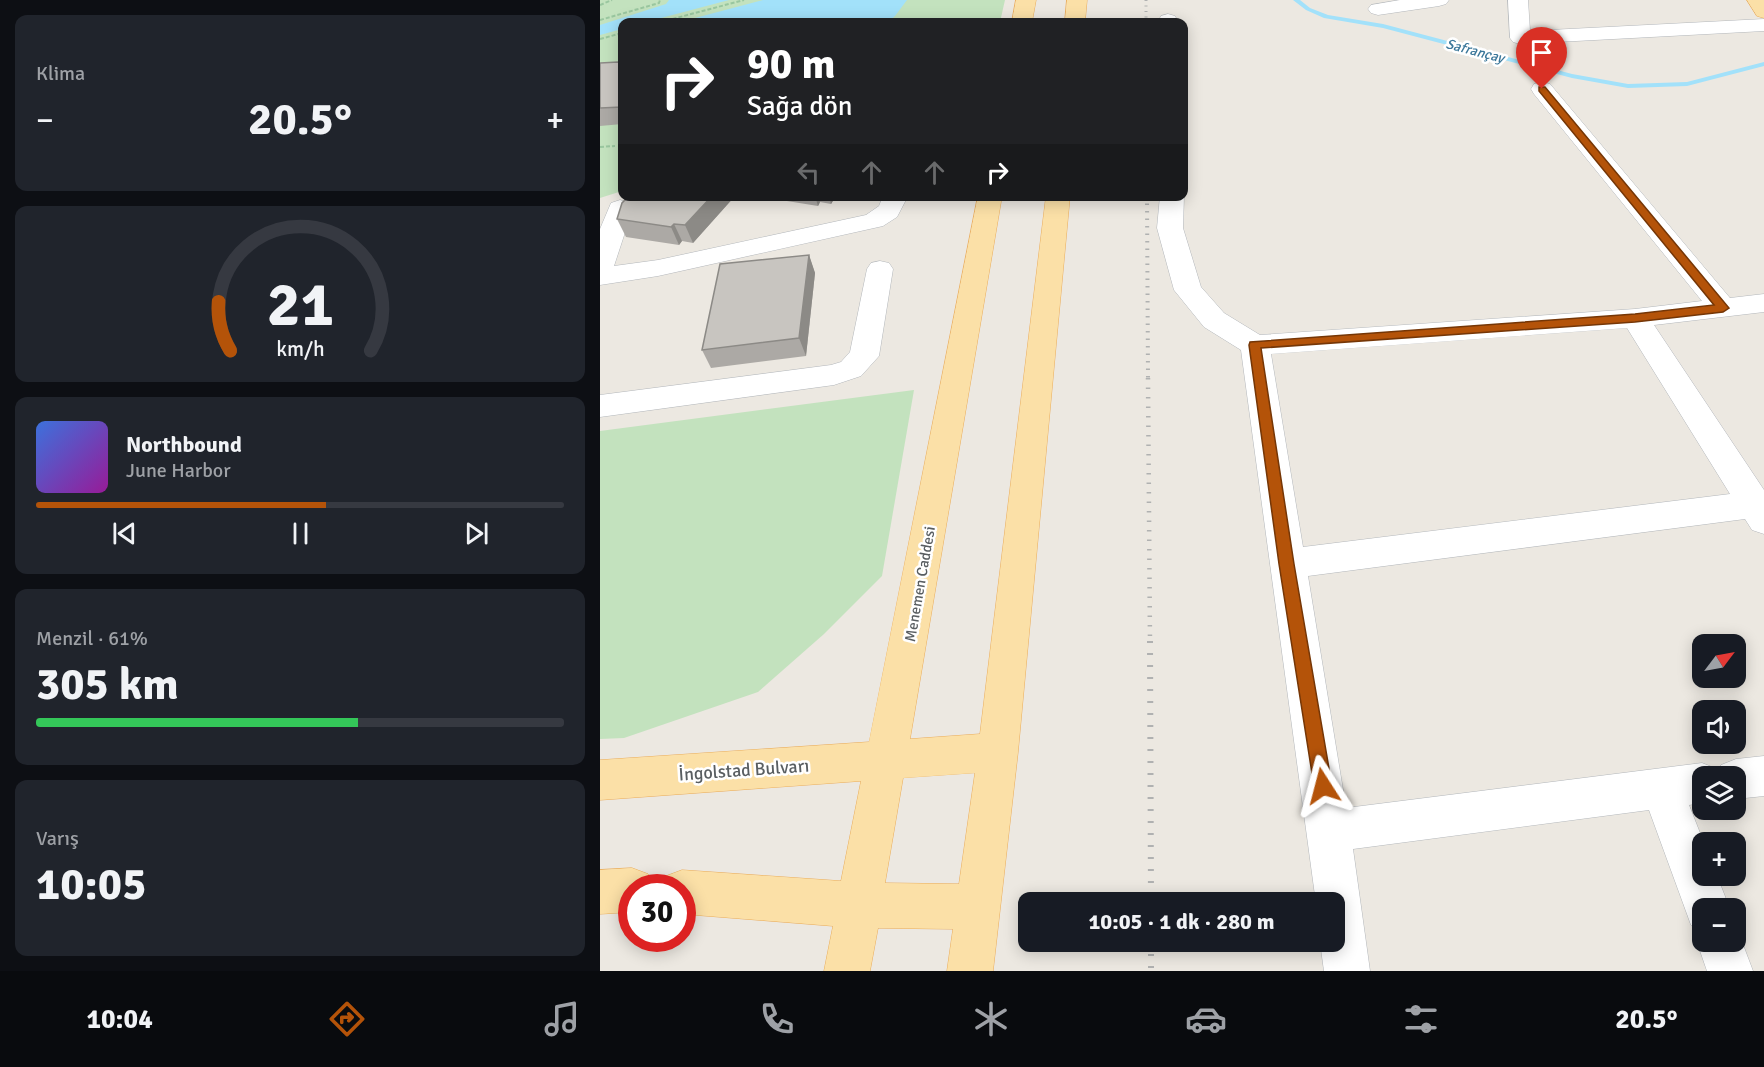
<!DOCTYPE html>
<html lang="tr">
<head>
<meta charset="utf-8">
<style>
	:root { --surface:#171b24; --page:#20242c; --text:#f1f3f6; --muted:#9ea1a6; --line:#363941; --accent:#b45309 }
	body { margin:0; font-family:Signika,sans-serif; background:var(--page); color:var(--text); height:100vh; display:flex; flex-direction:column; font-size:22px; white-space:nowrap }
	* { box-sizing:border-box; margin:0 }
	p { font-size:20px; color:var(--muted) }
	.icon { flex:none; width:33px; height:33px; fill:none; stroke:currentColor; stroke-width:2; stroke-linecap:round; stroke-linejoin:round }
	.map { position:relative; flex:1; overflow:hidden }
	.sheet { display:flex; flex-direction:column; gap:15px; padding:15px; background:#0d0f14; width:600px }
	.sheet>* { flex:none }
	.guide { position:absolute; left:18px; top:18px; width:570px; height:183px; border-radius:12px; box-shadow:0 3px 15px #0003; background:#202124; color:#fff; overflow:hidden }
	.needle { width:39px; rotate:58deg }
	.tools { position:absolute; left:1092px; top:634px; display:grid; gap:12px }
	.tools a { display:grid; place-items:center; width:54px; height:54px; border-radius:12px; background:var(--surface); box-shadow:0 3px 15px #0003; font-size:30px }
	.speed { position:absolute; left:18px; top:874px; display:flex; gap:12px; font-size:30px; font-weight:700; text-align:center }
	.speed>* { display:grid; place-content:center; width:78px; height:78px; border-radius:50%; background:var(--surface); box-shadow:0 3px 15px #0003; line-height:1 }
	.speed .limit { border:9px solid #d22; background:#fff; color:#111 }
	.pin { position:absolute; display:grid; place-items:center; width:51px; height:51px; color:#fff; margin:-62px -26px; border-radius:50% 50% 50% 0; rotate:-45deg; box-shadow:0 0 6px #0007 }
	.pin .icon { rotate:45deg }
	.me { position:absolute; width:66px; margin:-33px; rotate:351deg; stroke-linejoin:round; filter:drop-shadow(0 0 4px #0008) }
	.turn { display:flex; align-items:center; gap:21px; height:126px; padding:0 30px; font-size:27px }
	.turn .icon { width:78px; height:78px; stroke-width:2.5 }
	.turn b { display:block; font-size:42px; line-height:51px }
	.lanes { display:flex; align-items:center; height:57px; padding:0 30px; background:#0003; justify-content:center; gap:30px; direction:ltr }
	.lanes .off { opacity:.35 }
	.big { font-size:45px; font-weight:800; line-height:1.1 }
	.sheet .card { flex:1; display:flex; flex-direction:column; justify-content:center; gap:9px; min-width:0; padding:0 21px; border-radius:12px; background:var(--page) }
	.sheet .dial { align-items:center; gap:0 }
	.dial svg { height:156px; overflow:visible; fill:none; stroke:var(--line); stroke-width:7; stroke-linecap:round; text-anchor:middle }
	.dial text { fill:var(--text); stroke:none }
	.song { display:flex; align-items:center; gap:18px }
	.cover { width:72px; height:72px; border-radius:9px; background:linear-gradient(135deg,hsl(220 70% 55%),hsl(300 70% 35%)) }
	.played { height:6px; border-radius:3px; background:linear-gradient(90deg,var(--accent) 55%,var(--line) 55%) }
	.keys { display:flex; justify-content:space-around; direction:ltr }
	.heat { display:flex; justify-content:space-between; align-items:center; font-size:33px; direction:ltr }
	.charge { height:9px; border-radius:4px; background:linear-gradient(90deg,#34c759 61%,var(--line) 0) }
	.trip { position:absolute; left:418px; top:892px; width:327px; height:60px; border-radius:12px; background:var(--surface); box-shadow:0 3px 15px #0003; font-weight:800; line-height:60px; text-align:center }
	.dock { display:flex; height:96px; justify-content:space-around; align-items:center; background:#090b0e; color:var(--muted) }
	.dock .icon { width:42px; height:42px }
	.dock .selected { color:var(--accent) }
	.dock b { font-size:27px; color:var(--text) }
	main { display:flex; flex:1; min-height:0 }
	.map>svg:first-child { display:block }
	.green { fill:#c3e2be }
	.water { fill:#a2e1fa }
	.lines { fill:none; stroke-linecap:round; stroke-linejoin:round }
	.stream { fill:#a2e1fa; fill-rule:evenodd }
	.minor-casing { stroke:#b3b7bb; stroke-width:1 }
	.major-casing { stroke:#eaad5c; stroke-width:1 }
	.path { stroke:#99c69f; stroke-width:2; stroke-dasharray:4 2; stroke-linecap:butt }
	.minor { fill:#fff; fill-rule:evenodd }
	.major { fill:#fbe0a7; fill-rule:evenodd }
	.rail-far3 { stroke:#b0b1b1; stroke-width:3; stroke-dasharray:1 4.5; stroke-linecap:butt }
	.rail-far2 { stroke:#b0b1b1; stroke-width:4; stroke-dasharray:1.5 6; stroke-linecap:butt }
	.rail-far1 { stroke:#b0b1b1; stroke-width:4.5; stroke-dasharray:1.5 8; stroke-linecap:butt }
	.rail { stroke:#b0b1b1; stroke-width:6; stroke-dasharray:2 10; stroke-linecap:butt }
	.wall { fill:#aca9a5 }
	.shaded-wall { fill:#8c8a86 }
	.building { fill:#c8c5c0; stroke:#8c8a86; stroke-width:1.5 }
	.route { fill:#b45309; stroke:#753606; stroke-width:1.5 }
	.labels { text-anchor:middle; dominant-baseline:central; stroke-width:5; stroke-linejoin:round; paint-order:stroke }
	.far-water-label { font-size:14px; font-style:italic; fill:#3b779a; stroke:#fff }
	.street-label { font-size:15px; fill:#595e61; stroke:#fff }
	.near-street-label { font-size:18px; fill:#595e61; stroke:#fff }
</style>
</head>
<body>
<main>
<section class="sheet">
<div class="card"><p>Klima</p>
<div class="heat"><a>−</a><b class="big">20.5°</b><a>+</a></div>
</div>
<div class="card dial"><svg viewBox="0 0 100 80">
<path d="M14 69A42 42 0 1 1 86 69"/>
<path d="M14 69A42 42 0 0 1 8 44" stroke="#b45309"/>
<text x="50" y="56" font-size="32" font-weight="700">21</text>
<text x="50" y="72" font-size="11">km/h</text>
</svg></div>
<div class="card">
<div class="song"><i class="cover"></i><div><b>Northbound</b><p>June Harbor</p></div></div>
<div class="played"></div>
<div class="keys"><svg class="icon" aria-label="previous" viewBox="0 0 24 24"><path d="M18 5L8 12l10 7zM5 5v14"/></svg><svg class="icon" aria-label="pause" viewBox="0 0 24 24"><path d="M8 5v14M16 5v14"/></svg><svg class="icon" aria-label="next" viewBox="0 0 24 24"><path d="M6 5l10 7-10 7zM19 5v14"/></svg></div>
</div>
<div class="card"><p>Menzil · 61%</p><b class="big">305 km</b><div class="charge"></div></div>
<div class="card"><p>Varış</p><b class="big">10:05</b></div>
</section>
<div class="map">
<svg width="1164" height="971" viewBox="0 0 1164 971">
	<rect width="100%" height="100%" fill="#ece8e1"/>
	<!-- green -->
	<g class="green">
		<path d="M0 0H405L400 22H22V191L0 198Z"/>
		<path d="M314 390 282 576 224 634 158 692 24 738 0 739V431Z"/>
	</g>
	<!-- water -->
	<g class="water">
		<path d="M69 0H129L46 22H22V29L0 35V25L66 4Z"/>
		<path d="M163 0H307L295 16 288 22H80Z"/>
	</g>
	<g class="lines">
		<!-- stream -->
		<path class="stream" d="M693 0H700L710 8 728 15 783 24 972 74 1028 84 1087 82 1164 62V66L1087 86 1028 88 972 78 783 28 724 18 706 10Z"/>
		<!-- minor casing -->
		<g class="minor-casing">
			<g id="minor">
				<path d="M800 0H849L846 4 839 6 778 15 771 13 768 9 771 5Z"/>
				<path d="M908 0H928L930 31 1164 19V31L920 44 913 42 910 38Z"/>
				<path d="M568 14 575 16 578 22H558L561 16Z"/>
				<path d="M942 82 950 84 1130 298 1164 294V312L1054 325 1164 490V534L1152 530 1145 519 708 576 746 808 1102 763 1117 769 1118 772 1121 765 1136 759 1164 756V796L1136 799V777H1102V803L1089 805 1104 843 1102 876H1117L1130 909H1102V942H1136V926L1153 971H1107L1097 942 1102 930 1091 925 1049 810 753 849 770 971H724L720 942H735V903H716L641 350 604 327 574 290 557 228 560 196 584 195 583 228 601 287 624 313 660 335 1035 309 1102 301 934 94 931 89 934 84ZM1027 328 1130 494 703 547 671 354Z"/>
				<path d="M283 196H308L297 217 283 226 58 276 0 285V229L11 203 20 200 29 203 33 208 14 266 58 260 266 215 279 206Z"/>
				<path d="M280 261 289 263 293 269 279 356 261 376 234 385 0 417V395L231 365 241 362 250 352 267 269 271 263Z"/>
			</g>
		</g>
		<!-- major casing -->
		<g class="major-casing">
			<g id="major">
				<path d="M416 0H436L432 22H412Z"/>
				<path d="M467 0H487L485 22H465Z"/>
				<path d="M1147 0H1164V18L1157 16Z"/>
				<path d="M378 196H402L310 739 380 734 446 196H470L418 752 393 971H347L353 929 278 928 270 971H224L233 926 82 914V888H61L66 876 82 870 241 881 261 781 0 800V760L269 742ZM375 773 359 884 285 883 303 778Z"/>
				<path d="M32 868 48 874 53 888H32V912L0 914V870Z"/>
			</g>
		</g>
		<!-- path -->
		<g class="path">
			<path d="M0 5 12 0"/>
			<path d="M0 20 59 3 60 0"/>
			<path d="M61 22 144 0"/>
			<path d="M0 39 22 33"/>
			<path d="M0 147 15 146"/>
		</g>
		<!-- minor -->
		<use href="#minor" class="minor"/>
		<!-- major -->
		<use href="#major" class="major"/>
		<!-- rail-far3 -->
		<path class="rail-far3" d="M546 0V22"/>
		<!-- rail-far2 -->
		<path class="rail-far2" d="M547 196 548 379"/>
		<!-- rail-far1 -->
		<path class="rail-far1" d="M548 378 550 642"/>
		<!-- rail -->
		<g class="rail">
			<path d="M550 641 551 903"/>
			<path d="M551 942V971"/>
		</g>
	</g>
	<!-- wall -->
	<g class="wall">
		<path d="M0 63 22 64V124L0 126Z"/>
		<path d="M29 196H135L93 243 82 241 79 245 26 237 17 219Z"/>
		<path d="M156 196H236L231 204 220 202 218 206Z"/>
		<path d="M209 255 215 273 206 356 111 368 102 350Z"/>
	</g>
	<!-- shaded-wall -->
	<g class="shaded-wall">
		<path d="M112 196H135L93 243 85 225Z"/>
		<path d="M215 196H218L220 202 218 206Z"/>
		<path d="M229 196H236L231 204Z"/>
		<path d="M74 224 82 241 79 245 71 227Z"/>
		<path d="M209 255 215 273 206 356 199 338Z"/>
	</g>
	<!-- building -->
	<g class="building">
		<path d="M18 62 22 64V107L0 108V63Z"/>
		<path d="M29 196H112L85 225 74 224 71 227 17 219 22 203Z"/>
		<path d="M209 255 199 338 102 350 120 264Z"/>
	</g>
	<!-- route -->
	<path class="route" d="M939 87H945L1129 308 1123 312 1035 322 661 348 694 564 732 786 729 792 723 794 717 792 714 786 679 564 649 345 650 342 1035 314 1114 305 939 91Z"/>
	<g class="labels">
		<!-- far-water labels -->
		<g class="far-water-label">
			<text transform="translate(875 51) rotate(15)">Safrançay</text>
		</g>
		<!-- street labels -->
		<g class="street-label">
			<text transform="translate(320 584) rotate(-80)">Menemen Caddesi</text>
		</g>
		<!-- near-street labels -->
		<g class="near-street-label">
			<text transform="translate(144 770) rotate(-4)">İngolstad Bulvarı</text>
		</g>
	</g>
</svg>
<div class="tools">
<a><svg class="needle" viewBox="-14 -14 28 28"><path d="M0-13l5 13h-10z" fill="#e53935"/><path d="M0 13l5-13h-10z" fill="#9ea1a6"/></svg></a>
<a><svg class="icon" aria-label="sound" viewBox="0 0 24 24"><path d="M4 9h4l5-4v14l-5-4H4zM17 9q2 3 0 6"/></svg></a>
<a><svg class="icon" aria-label="layers" viewBox="0 0 24 24"><path d="M12 4l9 5-9 5-9-5zM3 14l9 5 9-5"/></svg></a>
<a>+</a>
<a>−</a>
</div>
<div class="speed"><div class="limit">30</div></div>
<div class="pin" style="left:942px;top:89px;background:#d93025"><svg class="icon" aria-label="arrive" viewBox="0 0 24 24"><path d="M6 21V4h12l-3 4 3 4H6"/></svg></div>
<svg class="me" style="left:723px;top:786px" viewBox="-20 -20 40 40"><path d="M0-17L14 15 0 8-14 15z" fill="#b45309" stroke="#fff" stroke-width="4"/></svg>
<div class="trip">10:05 · 1 dk · 280 m</div>
<div class="guide">
<div class="turn"><svg class="icon" aria-label="right" viewBox="0 0 24 24"><path d="M7 20v-9h11M14 6l5 5-5 5"/></svg><div><b>90 m</b>Sağa dön</div></div>
<div class="lanes"><svg class="icon off" aria-label="left" viewBox="0 0 24 24"><path d="M17 20v-9H6M10 6l-5 5 5 5"/></svg><svg class="icon off" aria-label="ahead" viewBox="0 0 24 24"><path d="M12 20V5M6 11l6-6 6 6"/></svg><svg class="icon off" aria-label="ahead" viewBox="0 0 24 24"><path d="M12 20V5M6 11l6-6 6 6"/></svg><svg class="icon" aria-label="right" viewBox="0 0 24 24"><path d="M7 20v-9h11M14 6l5 5-5 5"/></svg></div>
</div>
</div>
</main>
<nav class="dock">
<b>10:04</b>
<svg class="icon selected" aria-label="directions" viewBox="0 0 24 24"><path d="M12 3l9 9-9 9-9-9zM9 14v-3h6M13 9l2 2-2 2"/></svg>
<svg class="icon" aria-label="music" viewBox="0 0 24 24"><path d="M9 18V5l10-2v13"/><circle cx="6" cy="18" r="3"/><circle cx="16" cy="16" r="3"/></svg>
<svg class="icon" aria-label="phone" viewBox="0 0 24 24"><path d="M5 4h4l2 5-3 2q2 4 5 5l2-3 5 2v4C11 20 4 13 5 4z"/></svg>
<svg class="icon" aria-label="climate" viewBox="0 0 24 24"><path d="M12 3v18M4 7l16 10M4 17L20 7"/></svg>
<svg class="icon" aria-label="car" viewBox="0 0 24 24"><path d="M5 17H2v-5l4-1 3-4h7l3 4 3 1v5h-3M9 17h6M6 11h13"/><circle cx="7" cy="17" r="2"/><circle cx="17" cy="17" r="2"/></svg>
<svg class="icon" aria-label="filters" viewBox="0 0 24 24"><path d="M4 7h16M4 17h16"/><circle cx="9" cy="7" r="2"/><circle cx="15" cy="17" r="2"/></svg>
<b>20.5°</b>
</nav>
</body>
</html>
